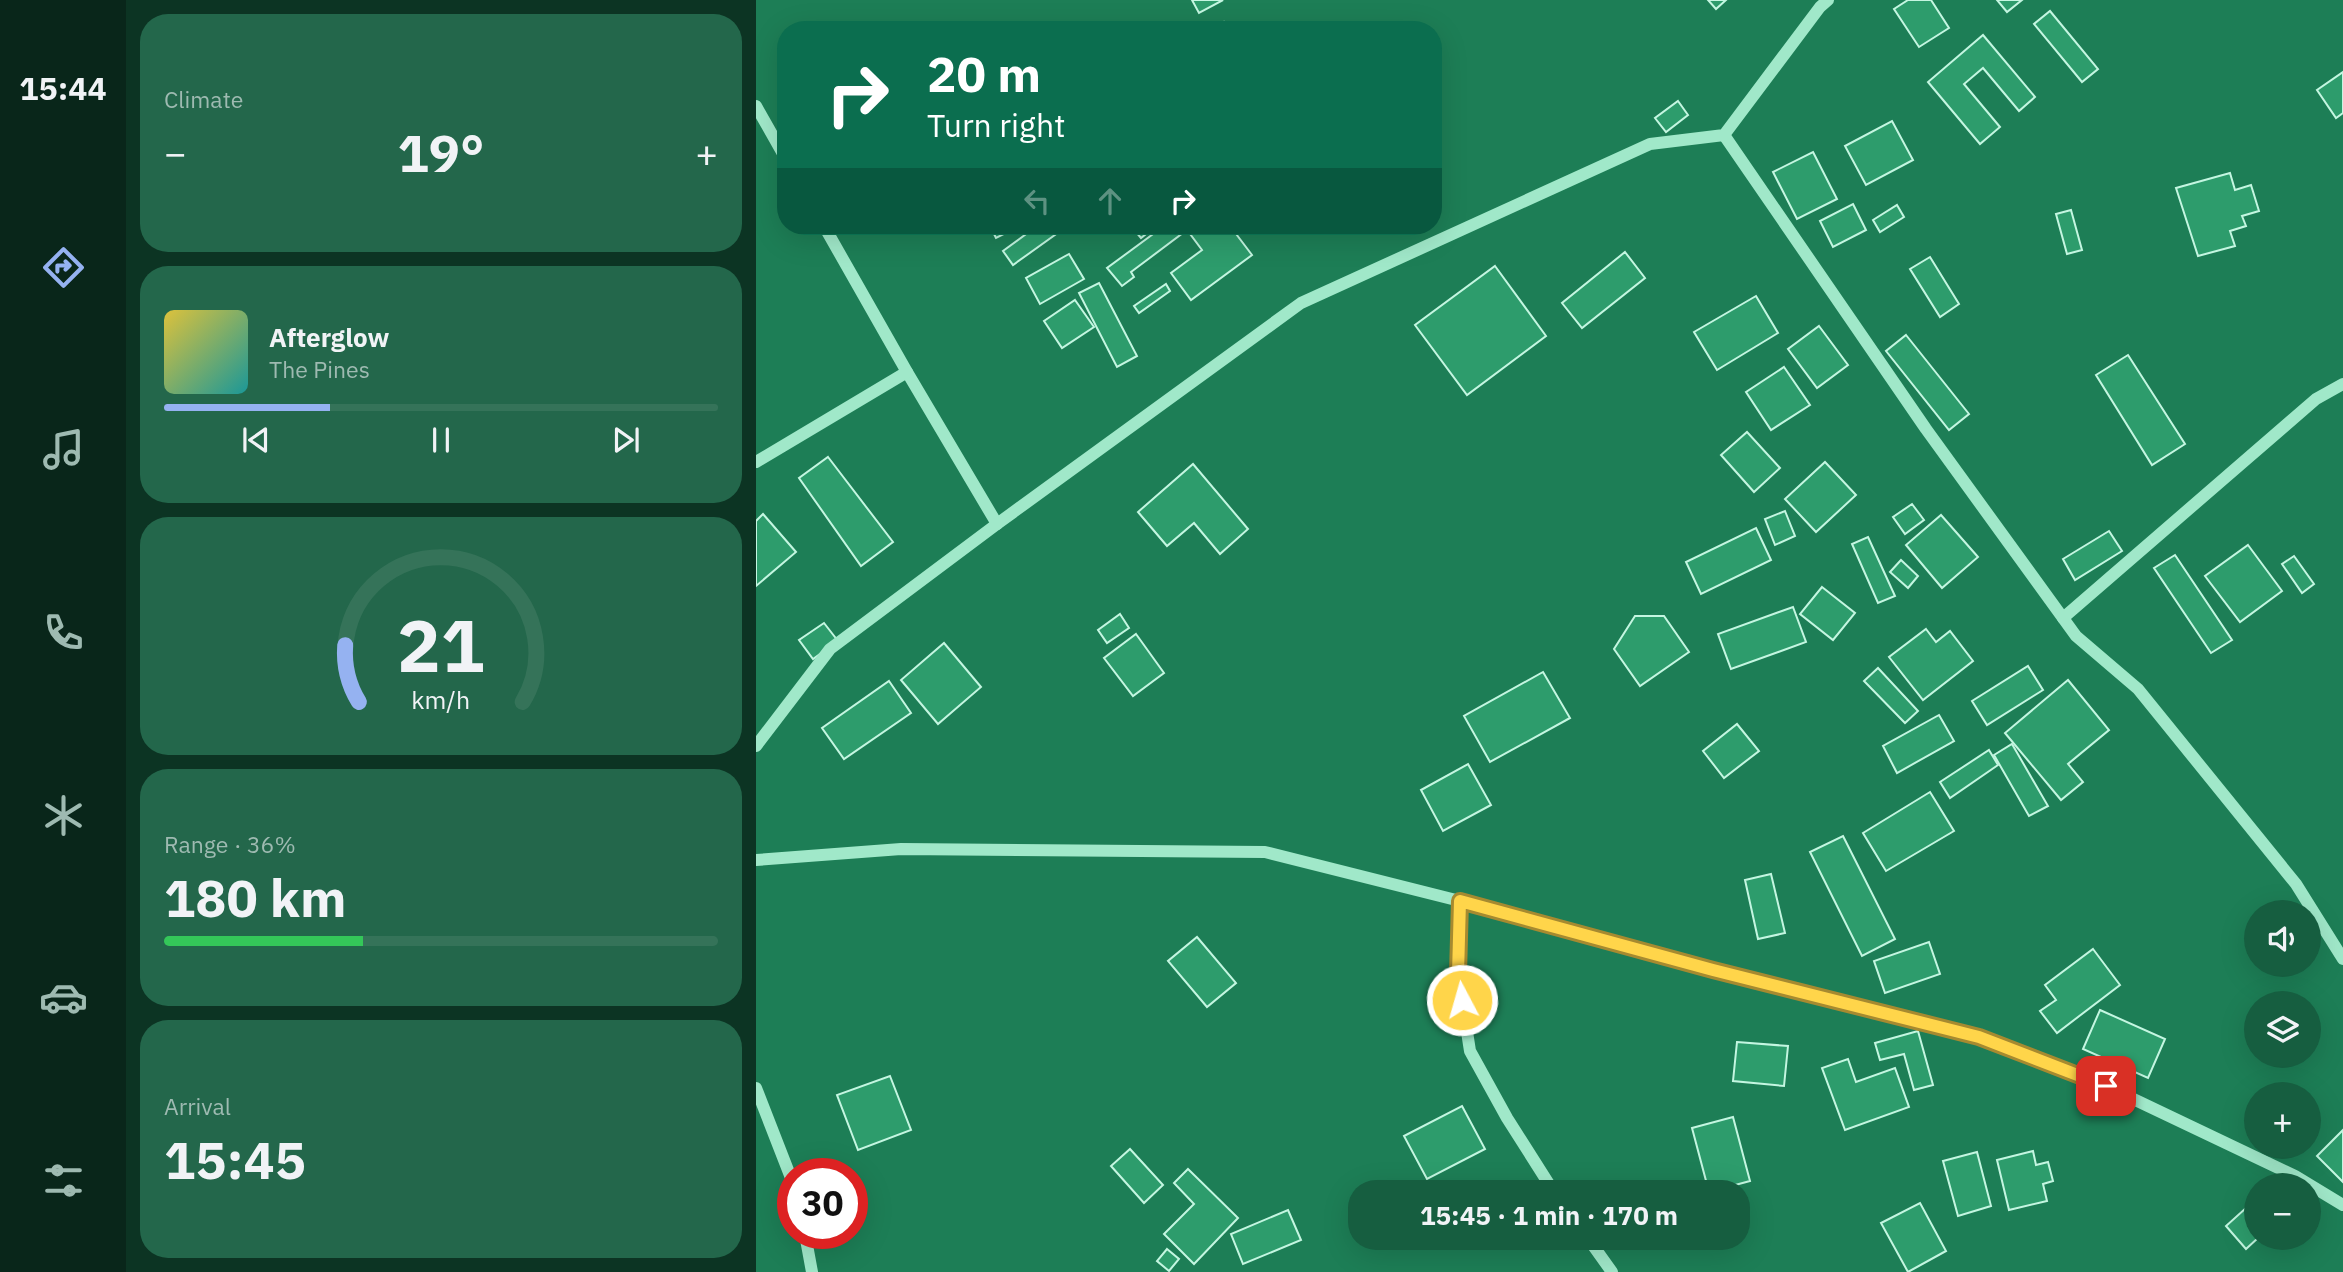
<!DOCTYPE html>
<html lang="en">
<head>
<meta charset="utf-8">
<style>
	:root { --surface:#165e40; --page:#23674b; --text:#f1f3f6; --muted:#9ebab1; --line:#357359; --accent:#95b2f1 }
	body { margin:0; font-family:"IBM Plex Sans",sans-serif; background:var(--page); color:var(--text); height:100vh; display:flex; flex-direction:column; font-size:26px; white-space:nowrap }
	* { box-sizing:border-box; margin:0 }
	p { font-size:23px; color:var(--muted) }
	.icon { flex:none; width:38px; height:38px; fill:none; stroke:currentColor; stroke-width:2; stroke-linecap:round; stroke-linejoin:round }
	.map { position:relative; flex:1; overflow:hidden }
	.panel { display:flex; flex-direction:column; gap:14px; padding:14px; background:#0c3423; width:630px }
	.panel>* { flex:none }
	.top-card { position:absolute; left:21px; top:21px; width:665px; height:214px; border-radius:28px; box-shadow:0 7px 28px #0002; background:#0b6e4f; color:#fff; overflow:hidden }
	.controls { position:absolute; left:1488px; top:900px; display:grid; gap:14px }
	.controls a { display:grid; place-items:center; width:77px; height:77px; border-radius:50%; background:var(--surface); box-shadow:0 7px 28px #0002; font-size:35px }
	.speed { position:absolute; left:21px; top:1158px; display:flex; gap:14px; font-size:35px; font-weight:700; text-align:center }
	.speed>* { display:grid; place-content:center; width:91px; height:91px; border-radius:50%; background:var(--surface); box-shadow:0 7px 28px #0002; line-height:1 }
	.speed .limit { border:10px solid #d22; background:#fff; color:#111 }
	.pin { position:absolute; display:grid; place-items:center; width:60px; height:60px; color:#fff; margin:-30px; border-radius:14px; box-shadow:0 4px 10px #0006 }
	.me { position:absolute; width:77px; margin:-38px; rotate:354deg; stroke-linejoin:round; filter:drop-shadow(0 0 5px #0008) }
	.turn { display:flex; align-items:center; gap:24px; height:147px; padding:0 35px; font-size:32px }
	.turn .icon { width:91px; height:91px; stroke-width:2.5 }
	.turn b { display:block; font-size:49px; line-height:60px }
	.lanes { display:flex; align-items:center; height:66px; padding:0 35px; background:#0003; justify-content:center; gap:35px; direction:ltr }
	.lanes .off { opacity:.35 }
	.big { font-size:52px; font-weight:800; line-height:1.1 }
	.panel .widget { flex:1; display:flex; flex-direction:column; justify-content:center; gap:10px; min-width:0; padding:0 24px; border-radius:28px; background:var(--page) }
	.panel .dial { align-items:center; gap:0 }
	.dial svg { height:182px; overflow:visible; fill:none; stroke:var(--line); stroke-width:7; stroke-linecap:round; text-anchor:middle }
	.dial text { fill:var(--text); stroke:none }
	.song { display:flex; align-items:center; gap:21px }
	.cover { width:84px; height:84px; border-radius:10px; background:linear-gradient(135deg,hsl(50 70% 55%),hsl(180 70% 35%)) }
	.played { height:7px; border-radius:4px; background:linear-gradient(90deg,var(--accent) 30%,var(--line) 30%) }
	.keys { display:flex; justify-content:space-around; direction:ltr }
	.heat { display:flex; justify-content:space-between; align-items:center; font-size:38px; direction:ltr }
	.charge { height:10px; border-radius:5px; background:linear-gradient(90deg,#34c759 36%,var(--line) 0) }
	.trip { position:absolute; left:592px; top:1180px; width:402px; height:70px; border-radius:28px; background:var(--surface); box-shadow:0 7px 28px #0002; font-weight:800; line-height:70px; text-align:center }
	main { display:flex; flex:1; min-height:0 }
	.menu { display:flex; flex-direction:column; width:126px; justify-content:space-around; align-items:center; background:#09261a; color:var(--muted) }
	.menu .icon { width:49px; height:49px }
	.menu .on { color:var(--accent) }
	.menu b { font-size:32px; color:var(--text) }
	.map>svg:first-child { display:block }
	.building { fill:#2d9c6c; stroke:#c4f6e1; stroke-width:2 }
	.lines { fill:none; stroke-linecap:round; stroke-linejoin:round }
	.minor { stroke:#a0e8c9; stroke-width:12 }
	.route-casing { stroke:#a68a30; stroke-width:18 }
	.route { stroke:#ffd54a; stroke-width:12 }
</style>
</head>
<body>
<main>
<nav class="menu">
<b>15:44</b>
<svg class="icon on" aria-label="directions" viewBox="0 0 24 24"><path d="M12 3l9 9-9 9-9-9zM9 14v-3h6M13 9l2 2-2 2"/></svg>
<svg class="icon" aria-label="music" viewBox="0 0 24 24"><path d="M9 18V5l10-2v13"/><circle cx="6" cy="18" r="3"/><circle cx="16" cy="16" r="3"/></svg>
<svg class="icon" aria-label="phone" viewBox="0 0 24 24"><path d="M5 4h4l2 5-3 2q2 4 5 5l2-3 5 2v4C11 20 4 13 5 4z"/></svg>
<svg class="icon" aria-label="climate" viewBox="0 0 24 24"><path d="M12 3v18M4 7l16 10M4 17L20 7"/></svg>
<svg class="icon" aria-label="car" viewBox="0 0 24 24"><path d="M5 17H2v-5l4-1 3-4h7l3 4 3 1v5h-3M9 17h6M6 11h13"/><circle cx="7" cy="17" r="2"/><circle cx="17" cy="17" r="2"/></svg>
<svg class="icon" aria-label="filters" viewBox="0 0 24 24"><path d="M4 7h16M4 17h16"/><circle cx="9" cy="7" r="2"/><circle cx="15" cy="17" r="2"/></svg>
</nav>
<section class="panel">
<div class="widget"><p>Climate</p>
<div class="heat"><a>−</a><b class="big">19°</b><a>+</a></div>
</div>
<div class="widget">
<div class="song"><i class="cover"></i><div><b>Afterglow</b><p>The Pines</p></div></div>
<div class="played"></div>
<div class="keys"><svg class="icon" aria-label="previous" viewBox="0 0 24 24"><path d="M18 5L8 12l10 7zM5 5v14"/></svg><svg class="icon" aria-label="pause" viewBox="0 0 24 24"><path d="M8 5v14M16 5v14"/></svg><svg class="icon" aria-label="next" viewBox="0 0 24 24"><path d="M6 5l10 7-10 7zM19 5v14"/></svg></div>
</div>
<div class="widget dial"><svg viewBox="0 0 100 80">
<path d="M14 69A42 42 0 1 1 86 69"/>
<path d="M14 69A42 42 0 0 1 8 44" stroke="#95b2f1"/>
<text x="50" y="56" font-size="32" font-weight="700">21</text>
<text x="50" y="72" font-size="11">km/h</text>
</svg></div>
<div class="widget"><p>Range · 36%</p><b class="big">180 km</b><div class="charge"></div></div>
<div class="widget"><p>Arrival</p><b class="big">15:45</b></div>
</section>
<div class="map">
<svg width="1587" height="1272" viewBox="0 0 1587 1272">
	<rect width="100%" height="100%" fill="#1d7e56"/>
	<!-- building -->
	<g class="building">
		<path d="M436 0H467L443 13Z"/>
		<path d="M952 0H970L960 9Z"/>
		<path d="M1152 0H1175L1193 28 1163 47 1138 9Z"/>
		<path d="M1241 0H1266L1251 12Z"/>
		<path d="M1294 11 1342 69 1326 82 1278 24Z"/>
		<path d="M468 22 475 30H459Z"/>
		<path d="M1227 35 1279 97 1263 111 1227 68 1208 84 1244 127 1224 144 1172 82Z"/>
		<path d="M1587 72V113L1580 118 1561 90Z"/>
		<path d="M922 101 932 115 910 132 899 118Z"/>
		<path d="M1136 121 1157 160 1110 185 1089 146Z"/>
		<path d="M1057 152 1081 199 1041 219 1017 172Z"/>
		<path d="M1474 173 1479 190 1495 185 1503 211 1486 216 1490 226 1474 231 1479 246 1442 256 1420 188Z"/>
		<path d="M1097 204 1110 230 1077 247 1064 221Z"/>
		<path d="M1141 205 1148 217 1124 232 1117 220Z"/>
		<path d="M1315 210 1326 250 1311 254 1300 214Z"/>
		<path d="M234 226H264L240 238Z"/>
		<path d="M281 226H299L303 232 257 265 247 251Z"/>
		<path d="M375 226H400L385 238Z"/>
		<path d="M408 226H474L496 255 435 300 415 273 446 250 431 230 375 272 378 277 366 286 351 268Z"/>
		<path d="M869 252 889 278 826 328 806 303Z"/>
		<path d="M313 254 328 279 284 304 270 278Z"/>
		<path d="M1174 257 1203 304 1184 317 1154 269Z"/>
		<path d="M739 266 790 336 711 395 659 325Z"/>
		<path d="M343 283 381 356 361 367 323 293Z"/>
		<path d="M410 284 414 291 383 313 378 306Z"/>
		<path d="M1000 296 1022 333 961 370 938 332Z"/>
		<path d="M319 300 338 327 306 348 288 321Z"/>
		<path d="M1063 326 1092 365 1061 388 1032 349Z"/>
		<path d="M1150 335 1213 414 1193 430 1130 351Z"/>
		<path d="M1372 355 1429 444 1396 465 1340 375Z"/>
		<path d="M1028 367 1054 405 1015 430 990 392Z"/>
		<path d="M991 432 1024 468 998 492 965 455Z"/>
		<path d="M72 457 137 542 105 566 43 478Z"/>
		<path d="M1069 462 1100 495 1060 532 1029 499Z"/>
		<path d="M437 464 492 529 464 554 438 523 411 546 382 512Z"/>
		<path d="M1156 504 1168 520 1149 534 1137 517Z"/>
		<path d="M1029 511 1039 536 1019 545 1009 519Z"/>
		<path d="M7 514 40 552 0 586V521Z"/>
		<path d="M1185 515 1222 557 1186 588 1150 545Z"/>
		<path d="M1000 528 1015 560 945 594 930 562Z"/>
		<path d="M1353 531 1366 551 1319 580 1307 559Z"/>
		<path d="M1112 537 1139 596 1122 603 1096 544Z"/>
		<path d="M1492 545 1526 591 1484 622 1449 576Z"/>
		<path d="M1419 555 1476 640 1455 653 1398 568Z"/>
		<path d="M1538 556 1558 584 1546 593 1526 564Z"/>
		<path d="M1145 560 1162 576 1152 588 1134 572Z"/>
		<path d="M1066 587 1099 613 1077 640 1044 614Z"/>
		<path d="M1037 607 1050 642 975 669 962 634Z"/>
		<path d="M364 614 373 628 351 643 342 630Z"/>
		<path d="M879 616H908L933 652 884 686 858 649Z"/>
		<path d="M68 623 82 641 57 659 43 640Z"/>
		<path d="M1170 629 1180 642 1194 631 1217 661 1167 700 1133 657Z"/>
		<path d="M380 634 408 673 377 696 348 658Z"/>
		<path d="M188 643 225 687 182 724 145 680Z"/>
		<path d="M1272 666 1287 690 1231 725 1216 701Z"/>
		<path d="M1122 668 1162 711 1149 723 1108 681Z"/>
		<path d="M787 672 814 718 734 762 708 716Z"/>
		<path d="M1312 680 1353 730 1312 764 1327 782 1305 800 1249 733Z"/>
		<path d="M133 681 155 713 88 759 66 728Z"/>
		<path d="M1183 715 1198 741 1141 773 1127 746Z"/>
		<path d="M981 724 1003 751 968 778 947 751Z"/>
		<path d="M1256 744 1292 806 1273 816 1238 755Z"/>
		<path d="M1233 750 1242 765 1194 798 1184 782Z"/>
		<path d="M712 764 735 805 687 831 665 790Z"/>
		<path d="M1174 792 1198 831 1130 871 1107 833Z"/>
		<path d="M1087 836 1139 939 1106 956 1054 852Z"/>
		<path d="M1015 874 1029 933 1002 939 989 880Z"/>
		<path d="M441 937 480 983 451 1007 412 961Z"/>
		<path d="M1173 942 1184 974 1129 993 1118 961Z"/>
		<path d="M1337 949 1364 985 1301 1033 1284 1011 1300 1000 1289 985Z"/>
		<path d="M1344 1010 1409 1039 1392 1078 1327 1049Z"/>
		<path d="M1162 1031 1177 1085 1158 1090 1148 1054 1124 1060 1119 1043Z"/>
		<path d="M981 1042 1032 1046 1028 1086 977 1081Z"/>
		<path d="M1092 1059 1100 1082 1139 1068 1153 1107 1089 1130 1066 1068Z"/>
		<path d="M134 1076 155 1130 102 1150 81 1095Z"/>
		<path d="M706 1106 729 1149 671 1179 648 1136Z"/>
		<path d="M977 1117 994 1181 953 1192 936 1128Z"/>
		<path d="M1587 1130V1182L1561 1156Z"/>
		<path d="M374 1149 407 1185 388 1203 355 1166Z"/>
		<path d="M1277 1151 1280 1165 1292 1162 1297 1181 1287 1184 1291 1201 1253 1210 1241 1160Z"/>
		<path d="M1221 1152 1235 1206 1202 1216 1187 1161Z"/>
		<path d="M432 1169 482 1218 438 1264 408 1234 438 1204 418 1183Z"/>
		<path d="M1500 1199V1237H1503L1490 1249 1470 1226Z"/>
		<path d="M1164 1203 1190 1251 1152 1272 1125 1223Z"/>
		<path d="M532 1210 545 1240 487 1264 475 1234Z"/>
		<path d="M411 1249 423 1259 413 1271 401 1261Z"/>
	</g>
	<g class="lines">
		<!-- minor -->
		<g class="minor">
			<path d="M0 106 30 159"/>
			<path d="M968 135 1170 429 1320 636 1382 689 1540 884 1587 959"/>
			<path d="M68 226 151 372 241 524"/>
			<path d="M0 462 151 372"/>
			<path d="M1307 618 1560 399 1587 384"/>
			<path d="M0 746 74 649 241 524 545 303 894 144 968 135 1064 7 1072 0"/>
			<path d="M0 860 145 849 509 852 704 901 800 929 1118 1011 1222 1036 1350 1086 1539 1176 1587 1205"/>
			<path d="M704 901 702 974 714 1051 751 1118 798 1192"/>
			<path d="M0 1088 37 1183"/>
			<path d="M49 1234 56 1272"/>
			<path d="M831 1237 856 1272"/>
		</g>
	</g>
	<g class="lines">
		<!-- route casing -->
		<g class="route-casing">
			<path id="route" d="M706 1000 702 974 704 901 957 970 1223 1037 1350 1086"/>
		</g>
		<!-- route -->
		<use href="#route" class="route"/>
	</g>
</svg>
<div class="controls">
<a><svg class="icon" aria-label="sound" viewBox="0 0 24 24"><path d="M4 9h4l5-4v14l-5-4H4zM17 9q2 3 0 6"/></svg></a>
<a><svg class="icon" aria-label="layers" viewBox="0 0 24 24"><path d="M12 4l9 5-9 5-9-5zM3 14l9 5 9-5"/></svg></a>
<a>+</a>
<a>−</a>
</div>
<div class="speed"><div class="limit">30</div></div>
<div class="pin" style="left:1350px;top:1086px;background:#d93025"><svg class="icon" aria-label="arrive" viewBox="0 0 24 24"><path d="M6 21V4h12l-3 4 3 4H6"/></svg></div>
<svg class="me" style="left:706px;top:1000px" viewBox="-20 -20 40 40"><circle r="17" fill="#ffd54a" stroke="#fff" stroke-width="3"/><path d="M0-11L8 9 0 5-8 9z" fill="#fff"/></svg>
<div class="trip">15:45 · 1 min · 170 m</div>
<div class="top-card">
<div class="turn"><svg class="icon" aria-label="right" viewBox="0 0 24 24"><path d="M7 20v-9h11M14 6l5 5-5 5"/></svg><div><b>20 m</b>Turn right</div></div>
<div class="lanes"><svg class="icon off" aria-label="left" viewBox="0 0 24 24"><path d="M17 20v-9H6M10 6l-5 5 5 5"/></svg><svg class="icon off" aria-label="ahead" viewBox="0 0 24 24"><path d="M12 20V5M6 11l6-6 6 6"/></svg><svg class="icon" aria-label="right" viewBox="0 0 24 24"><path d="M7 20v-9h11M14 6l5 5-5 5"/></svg></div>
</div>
</div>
</main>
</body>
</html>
